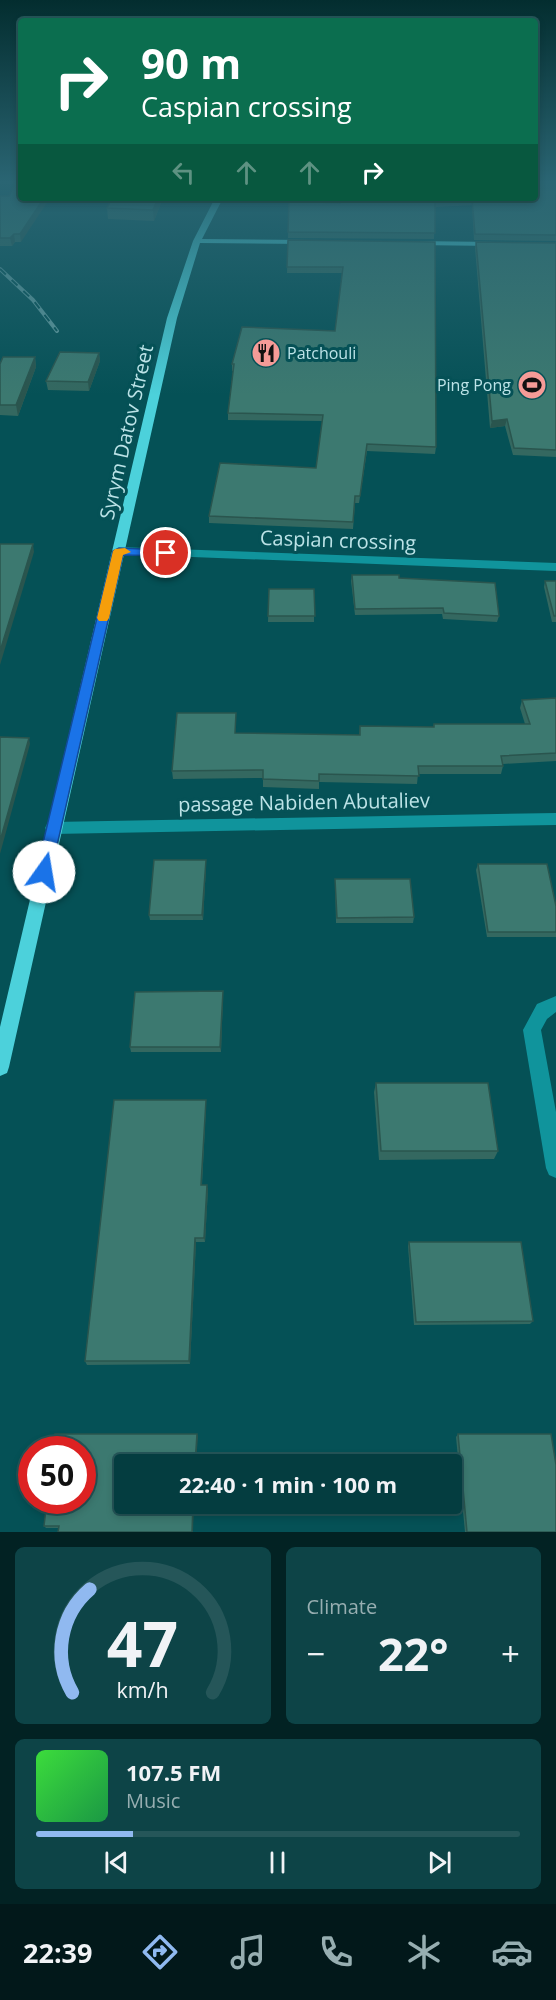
<!DOCTYPE html>
<html lang="en">
<head>
<meta charset="utf-8">
<style>
	:root { --surface:#043d40; --page:#0d4447; --text:#f1f3f6; --muted:#97aeb1; --line:#255659; --accent:#90b9f0 }
	body { margin:0; font-family:"Open Sans",sans-serif; background:var(--page); color:var(--text); height:100vh; display:flex; flex-direction:column; font-size:22px; white-space:nowrap }
	* { box-sizing:border-box; margin:0 }
	p { font-size:20px; color:var(--muted) }
	.icon { flex:none; width:33px; height:33px; fill:none; stroke:currentColor; stroke-width:2; stroke-linecap:round; stroke-linejoin:round }
	.map { position:relative; height:1532px; overflow:hidden }
	.panel { display:flex; flex-direction:column; gap:15px; padding:15px; background:#022223; flex:1 }
	.panel>* { flex:none }
	.hud { position:absolute; left:18px; top:18px; width:520px; height:183px; border-radius:6px; box-shadow:0 3px 9px #0003,0 0 0 2px var(--line); background:#0b6e4f; color:#fff; overflow:hidden }
	.speed { position:absolute; left:18px; top:1436px; display:flex; gap:12px; font-size:30px; font-weight:700; text-align:center }
	.speed>* { display:grid; place-content:center; width:78px; height:78px; border-radius:50%; background:var(--surface); box-shadow:0 3px 9px #0003,0 0 0 2px var(--line); line-height:1 }
	.speed .limit { border:9px solid #d22; background:#fff; color:#111 }
	.pin { position:absolute; display:grid; place-items:center; width:51px; height:51px; color:#fff; margin:-26px; border:3px solid #fff; border-radius:50%; box-shadow:0 2px 6px #0007 }
	.me { position:absolute; width:66px; margin:-33px; rotate:13deg; stroke-linejoin:round; filter:drop-shadow(0 0 4px #0008) }
	.turn { display:flex; align-items:center; gap:21px; height:126px; padding:0 24px; font-size:27px }
	.turn .icon { width:78px; height:78px; stroke-width:2.5 }
	.turn b { display:block; font-size:42px; line-height:51px }
	.lanes { display:flex; align-items:center; height:57px; padding:0 24px; background:#0003; justify-content:center; gap:30px; direction:ltr }
	.lanes .off { opacity:.35 }
	.big { font-size:45px; font-weight:700; line-height:1.1 }
	.panel .widget { flex:1; display:flex; flex-direction:column; justify-content:center; gap:9px; min-width:0; padding:0 21px; border-radius:9px; background:var(--page) }
	.panel .dial { align-items:center; gap:0 }
	.dial svg { height:156px; overflow:visible; fill:none; stroke:var(--line); stroke-width:7; stroke-linecap:round; text-anchor:middle }
	.dial text { fill:var(--text); stroke:none }
	.song { display:flex; align-items:center; gap:18px }
	.cover { width:72px; height:72px; border-radius:9px; background:linear-gradient(135deg,hsl(120 70% 55%),hsl(140 70% 35%)) }
	.played { height:6px; border-radius:3px; background:linear-gradient(90deg,var(--accent) 20%,var(--line) 20%) }
	.keys { display:flex; justify-content:space-around; direction:ltr }
	.heat { display:flex; justify-content:space-between; align-items:center; font-size:33px; direction:ltr }
	.panel .tiles { flex:1; display:grid; gap:15px; grid-template-columns:1fr 1fr }
	.widget:last-child { grid-column:span 2 }
	.trip { position:absolute; left:114px; top:1454px; width:348px; height:60px; border-radius:6px; background:var(--surface); box-shadow:0 3px 9px #0003,0 0 0 2px var(--line); font-weight:700; line-height:60px; text-align:center }
	.menu { display:flex; height:96px; justify-content:space-around; align-items:center; background:#02181a; color:var(--muted) }
	.menu .icon { width:42px; height:42px }
	.menu .current { color:var(--accent) }
	.menu b { font-size:27px; color:var(--text) }
	.map>svg:first-child { display:block }
	.lines { fill:none; stroke-linecap:round; stroke-linejoin:round }
	.minor { fill:#10949c; fill-rule:evenodd }
	.major { fill:#4cd1db; fill-rule:evenodd }
	.rail-casing { stroke:#609a9e; stroke-width:4 }
	.rail { stroke:#055156; stroke-width:2; stroke-dasharray:8; stroke-linecap:butt }
	.wall { fill:#346860 }
	.shaded-wall { fill:#2a554e }
	.building { fill:#3c7970; stroke:#2a554e; stroke-width:1.5 }
	.route { fill:#1a73e8; stroke:#114b97; stroke-width:1.5 }
	.slow { fill:#f59e0b }
	.labels { text-anchor:middle; dominant-baseline:central; stroke-width:6; stroke-linejoin:round; paint-order:stroke }
	.far-poi-label { font-size:16px; fill:#bce3e7; stroke:#055156; text-anchor:start }
	.street-label { font-size:20px; fill:#bce3e7; stroke:#055156 }
</style>
</head>
<body>
<div class="map">
<svg width="556" height="1532" viewBox="0 0 556 1532">
	<rect width="100%" height="100%" fill="#055156"/>
	<g class="lines">
		<!-- minor -->
		<g class="minor">
			<path d="M119 547 556 563V571L115 554 113 551Z"/>
			<path d="M556 813V825L53 834 47 832 45 828 47 824 53 822Z"/>
			<path d="M556 996V1012L547 1019 541 1030 556 1112V1178L549 1175 546 1168 523 1030 537 1004Z"/>
		</g>
		<!-- major -->
		<g class="major">
			<path d="M215 198H223L202 239 307 240 311 242 307 244 200 243 177 318 9 1067 7 1073 0 1076V1027L167 318 193 241Z"/>
			<path d="M412 241 496 242 500 244 496 246 415 245H412Z"/>
		</g>
		<!-- rail casing -->
		<g class="rail-casing">
			<path id="rail" d="M0 269 33 300 57 331"/>
		</g>
		<!-- rail -->
		<use href="#rail" class="rail"/>
	</g>
	<!-- wall -->
	<g class="wall">
		<path d="M556 181V241L474 240 472 205 435 207 434 239 288 238 289 201 340 203Z"/>
		<path d="M0 196 21 198V242H15L12 246H0Z"/>
		<path d="M112 198H163L154 221 108 219 107 208Z"/>
		<path d="M288 240 435 242 436 447 435 454 367 451 359 503H355L353 529 209 523V516L316 468 323 421 228 420V413L233 371H232V364L335 331 343 273H287Z"/>
		<path d="M476 242 556 243V457L513 455 505 426 490 428 475 248Z"/>
		<path d="M99 353 100 361 89 391 48 390 46 381Z"/>
		<path d="M35 357 36 367 18 416 0 415V364Z"/>
		<path d="M352 575 399 578 499 616 497 622 443 619 442 614 355 615 351 581Z"/>
		<path d="M545 581H556V622H552L544 587Z"/>
		<path d="M269 589H314V622H268Z"/>
		<path d="M556 698V761L503 764V766L501 774H418L417 784 319 782V789L263 787V778L173 779 172 771 236 721 235 733 359 735 360 726 433 727 434 724H525L520 708 522 700Z"/>
		<path d="M206 860V866L203 920H150L149 915Z"/>
		<path d="M478 864 556 906V937H487L476 870Z"/>
		<path d="M335 879 414 917 413 923H336Z"/>
		<path d="M223 991 221 1052H131L130 1047Z"/>
		<path d="M376 1083 498 1151 494 1159 379 1160 374 1092Z"/>
		<path d="M206 1100V1105L202 1185 208 1189 205 1242H196L190 1364 87 1365 85 1361Z"/>
		<path d="M409 1242 533 1321 530 1324 414 1325 408 1246Z"/>
		<path d="M458 1434 556 1532H465L456 1437Z"/>
		<path d="M198 1436 59 1528H46L44 1526Z"/>
	</g>
	<!-- shaded-wall -->
	<g class="shaded-wall">
		<path d="M44 198H50L21 242 20 234Z"/>
		<path d="M158 198H163L154 221 153 210Z"/>
		<path d="M14 234 15 242 12 246 10 238Z"/>
		<path d="M99 353 100 361 89 391 88 382Z"/>
		<path d="M35 357 36 367 18 416 16 405Z"/>
		<path d="M507 419 505 426 490 428 492 421Z"/>
		<path d="M33 544 34 552 0 665V651Z"/>
		<path d="M29 738 30 744 0 854V841Z"/>
		<path d="M206 860V866L203 920 202 915Z"/>
		<path d="M223 991V997L221 1052 220 1047Z"/>
		<path d="M207 1185 208 1189 205 1242 204 1238Z"/>
		<path d="M195 1238 196 1242 190 1364 189 1361Z"/>
		<path d="M197 1434 198 1436 196 1464H195Z"/>
		<path d="M193 1503H194L193 1532H192Z"/>
	</g>
	<!-- building -->
	<g class="building">
		<path d="M16 181H21V198H44L20 234H14L10 238H0V196H9Z"/>
		<path d="M536 181H556V235L475 234 472 199 435 201V233L288 232 289 201 340 203V198H536Z"/>
		<path d="M112 198H158L153 210 107 208Z"/>
		<path d="M288 240 435 242 436 447 367 444 360 496H355L353 522 209 516 220 463 316 468 323 415 228 413 234 364H232L242 327 335 331 343 267H287Z"/>
		<path d="M476 242 556 243V450L514 448 507 419 492 421Z"/>
		<path d="M60 352 99 353 88 382 46 381Z"/>
		<path d="M3 357H35L16 405H0V364Z"/>
		<path d="M0 544H33L0 651Z"/>
		<path d="M352 575H399V578L495 583 499 616 444 613 443 608 355 609Z"/>
		<path d="M545 581H556V616H554Z"/>
		<path d="M269 589H314L315 616H268Z"/>
		<path d="M556 698V753L501 756 503 766H418L419 776 319 774V781L263 779V770L172 771 177 713H236L235 733 360 735V726L434 727V724H530L522 700Z"/>
		<path d="M0 737 29 738 0 841Z"/>
		<path d="M154 860H206L202 915H149Z"/>
		<path d="M478 864H547L556 906V932H488Z"/>
		<path d="M335 879H410L414 917 337 918Z"/>
		<path d="M223 991 220 1047H130L135 992Z"/>
		<path d="M376 1083H488L498 1151H381Z"/>
		<path d="M114 1100H206L201 1185H207L204 1238H195L189 1361H85Z"/>
		<path d="M409 1242H521L533 1321 416 1322Z"/>
		<path d="M55 1434H197L195 1464H124V1503H193L192 1532H58L59 1526H44L47 1500H82V1449H53Z"/>
		<path d="M458 1434H551L556 1465V1532H467Z"/>
	</g>
	<!-- sky -->
	<linearGradient id="sky" x2="0" y2="1"><stop stop-color="#032d2f"/><stop offset="0.46" stop-color="#2a6573"/><stop offset="1" stop-color="#2a6573" stop-opacity="0"/></linearGradient>
	<rect width="556" height="395" fill="url(#sky)"/>
	<!-- route -->
	<path class="route" d="M119 548 166 550 172 553 166 556 123 555 51 872 49 876H38L36 872 113 551Z"/>
	<!-- slow -->
	<path class="slow" d="M125 548 131 552 123 555 109 618 107 621H99L97 618 113 551 115 549Z"/>
	<!-- icons -->
	<defs>
		<g id="restaurant-disc" transform="scale(1.5)"><circle r="9.5" fill="#f59b97" stroke="#055156"/><path d="M-5-6h1v4h1v-4h1v4h1v-4h1v5L-1.5 .5V6h-2V.5L-5-1ZM5-6V6H3V1.5H1.5Q1.5-4 5-6Z" fill="#111"/></g>
		<g id="stadium-disc" transform="scale(1.5)"><circle r="9.5" fill="#f59b97" stroke="#055156"/><path d="M0-5a6.5 5 0 1 0 0 10a6.5 5 0 1 0 0-10ZM-3.5-1.8h7v3.6h-7Z" fill="#111"/></g>
	</defs>
	<g fill-rule="evenodd">
		<use href="#restaurant-disc" x="266" y="353"/>
		<use href="#stadium-disc" x="532" y="385"/>
	</g>
	<g class="labels">
		<!-- far-poi labels -->
		<g class="far-poi-label">
			<text x="287" y="353">Patchouli</text>
			<text x="511" y="385" text-anchor="end">Ping Pong</text>
		</g>
		<!-- street labels -->
		<g class="street-label">
			<text transform="translate(126 432) rotate(-77)">Syrym Datov Street</text>
			<text transform="translate(338 540) rotate(2)">Caspian crossing</text>
			<text transform="translate(304 802) rotate(-1)">passage Nabiden Abutaliev</text>
		</g>
	</g>
</svg>
<div class="speed"><div class="limit">50</div></div>
<div class="pin" style="left:166px;top:553px;background:#d93025"><svg class="icon" aria-label="arrive" viewBox="0 0 24 24"><path d="M6 21V4h12l-3 4 3 4H6"/></svg></div>
<svg class="me" style="left:44px;top:872px" viewBox="-20 -20 40 40"><circle r="19" fill="#fff"/><path d="M0-13L10 11 0 6-10 11z" fill="#1a73e8"/></svg>
<div class="trip">22:40 · 1 min · 100 m</div>
<div class="hud">
<div class="turn"><svg class="icon" aria-label="right" viewBox="0 0 24 24"><path d="M7 20v-9h11M14 6l5 5-5 5"/></svg><div><b>90 m</b>Caspian crossing</div></div>
<div class="lanes"><svg class="icon off" aria-label="left" viewBox="0 0 24 24"><path d="M17 20v-9H6M10 6l-5 5 5 5"/></svg><svg class="icon off" aria-label="ahead" viewBox="0 0 24 24"><path d="M12 20V5M6 11l6-6 6 6"/></svg><svg class="icon off" aria-label="ahead" viewBox="0 0 24 24"><path d="M12 20V5M6 11l6-6 6 6"/></svg><svg class="icon" aria-label="right" viewBox="0 0 24 24"><path d="M7 20v-9h11M14 6l5 5-5 5"/></svg></div>
</div>
</div>
<section class="panel">
<div class="tiles">
<div class="widget dial"><svg viewBox="0 0 100 80">
<path d="M14 69A42 42 0 1 1 86 69"/>
<path d="M14 69A42 42 0 0 1 23 16" stroke="#90b9f0"/>
<text x="50" y="56" font-size="32" font-weight="700">47</text>
<text x="50" y="72" font-size="11">km/h</text>
</svg></div>
<div class="widget"><p>Climate</p>
<div class="heat"><a>−</a><b class="big">22°</b><a>+</a></div>
</div>
<div class="widget">
<div class="song"><i class="cover"></i><div><b>107.5 FM</b><p>Music</p></div></div>
<div class="played"></div>
<div class="keys"><svg class="icon" aria-label="previous" viewBox="0 0 24 24"><path d="M18 5L8 12l10 7zM5 5v14"/></svg><svg class="icon" aria-label="pause" viewBox="0 0 24 24"><path d="M8 5v14M16 5v14"/></svg><svg class="icon" aria-label="next" viewBox="0 0 24 24"><path d="M6 5l10 7-10 7zM19 5v14"/></svg></div>
</div>
</div>
</section>
<nav class="menu">
<b>22:39</b>
<svg class="icon current" aria-label="directions" viewBox="0 0 24 24"><path d="M12 3l9 9-9 9-9-9zM9 14v-3h6M13 9l2 2-2 2"/></svg>
<svg class="icon" aria-label="music" viewBox="0 0 24 24"><path d="M9 18V5l10-2v13"/><circle cx="6" cy="18" r="3"/><circle cx="16" cy="16" r="3"/></svg>
<svg class="icon" aria-label="phone" viewBox="0 0 24 24"><path d="M5 4h4l2 5-3 2q2 4 5 5l2-3 5 2v4C11 20 4 13 5 4z"/></svg>
<svg class="icon" aria-label="climate" viewBox="0 0 24 24"><path d="M12 3v18M4 7l16 10M4 17L20 7"/></svg>
<svg class="icon" aria-label="car" viewBox="0 0 24 24"><path d="M5 17H2v-5l4-1 3-4h7l3 4 3 1v5h-3M9 17h6M6 11h13"/><circle cx="7" cy="17" r="2"/><circle cx="17" cy="17" r="2"/></svg>
</nav>
</body>
</html>
